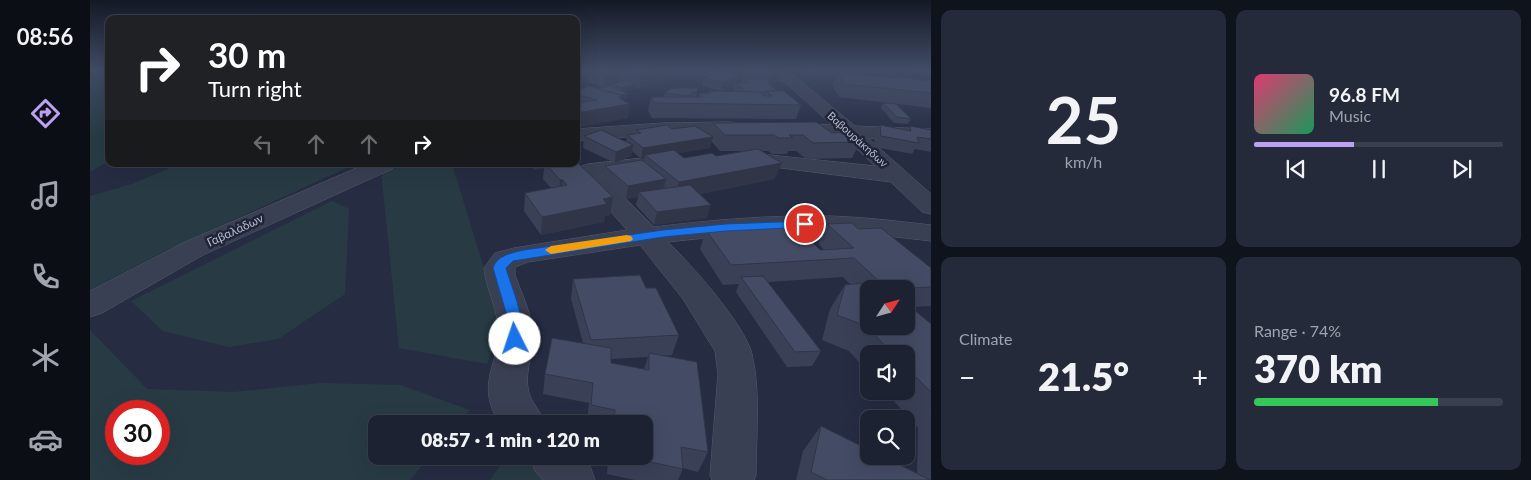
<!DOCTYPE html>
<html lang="en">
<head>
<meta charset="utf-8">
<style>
	:root { --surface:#1c2232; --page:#252a3a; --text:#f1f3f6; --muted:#a0a4ac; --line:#3a3f4d; --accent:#bca0f2 }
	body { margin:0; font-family:Lato,sans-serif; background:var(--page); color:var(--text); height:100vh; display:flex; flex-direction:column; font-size:19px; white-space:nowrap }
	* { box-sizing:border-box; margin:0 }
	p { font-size:16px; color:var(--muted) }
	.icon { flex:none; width:28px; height:28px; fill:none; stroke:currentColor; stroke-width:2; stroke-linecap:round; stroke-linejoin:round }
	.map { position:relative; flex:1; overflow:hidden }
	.sheet { display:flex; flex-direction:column; gap:10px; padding:10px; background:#0f131c; width:600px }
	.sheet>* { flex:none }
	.top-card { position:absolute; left:15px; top:15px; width:475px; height:152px; border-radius:10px; box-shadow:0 5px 20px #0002,0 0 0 1px var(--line); background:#202124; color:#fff; overflow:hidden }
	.needle { width:32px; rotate:54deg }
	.buttons { position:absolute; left:770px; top:280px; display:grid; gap:10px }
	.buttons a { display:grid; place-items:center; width:55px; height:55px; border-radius:10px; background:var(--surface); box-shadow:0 5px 20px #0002,0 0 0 1px var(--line); font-size:25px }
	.speed { position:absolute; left:15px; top:400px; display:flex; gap:10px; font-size:25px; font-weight:700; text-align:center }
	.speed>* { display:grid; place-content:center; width:65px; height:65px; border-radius:50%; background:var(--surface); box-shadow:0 5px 20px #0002,0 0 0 1px var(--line); line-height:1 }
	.speed .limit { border:8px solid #d22; background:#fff; color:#111 }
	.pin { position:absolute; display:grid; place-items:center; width:42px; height:42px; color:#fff; margin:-21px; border:2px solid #fff; border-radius:50%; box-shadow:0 1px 5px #0007 }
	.me { position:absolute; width:55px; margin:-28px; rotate:356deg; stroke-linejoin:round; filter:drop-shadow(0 0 4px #0008) }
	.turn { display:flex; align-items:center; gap:18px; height:105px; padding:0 20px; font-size:22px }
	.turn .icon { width:65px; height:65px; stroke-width:2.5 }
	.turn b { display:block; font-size:35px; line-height:42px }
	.lanes { display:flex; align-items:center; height:48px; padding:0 20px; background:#0003; justify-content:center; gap:25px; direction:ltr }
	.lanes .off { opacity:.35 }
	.big { font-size:38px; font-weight:800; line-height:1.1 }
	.sheet .card { flex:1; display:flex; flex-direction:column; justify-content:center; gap:8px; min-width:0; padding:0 18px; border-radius:10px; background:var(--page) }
	.sheet .dial { align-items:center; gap:0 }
	.dial b { font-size:65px; line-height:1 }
	.song { display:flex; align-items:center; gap:15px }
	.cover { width:60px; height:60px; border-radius:8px; background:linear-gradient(135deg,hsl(340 70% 55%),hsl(150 70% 35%)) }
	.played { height:5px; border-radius:2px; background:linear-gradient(90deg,var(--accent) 40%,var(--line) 40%) }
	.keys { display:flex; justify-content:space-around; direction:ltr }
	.heat { display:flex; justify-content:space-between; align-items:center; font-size:28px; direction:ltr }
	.charge { height:8px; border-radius:4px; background:linear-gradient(90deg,#34c759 74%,var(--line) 0) }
	.sheet .tiles { flex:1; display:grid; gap:10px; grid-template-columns:repeat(2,1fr) }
	.trip { position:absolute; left:278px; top:415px; width:285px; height:50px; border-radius:10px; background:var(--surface); box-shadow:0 5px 20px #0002,0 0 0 1px var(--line); font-weight:800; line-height:50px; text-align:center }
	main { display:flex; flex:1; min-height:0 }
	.dock { display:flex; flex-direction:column; width:90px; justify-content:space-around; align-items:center; background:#0b0e14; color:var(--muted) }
	.dock .icon { width:35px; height:35px }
	.dock .active { color:var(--accent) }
	.dock b { font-size:22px; color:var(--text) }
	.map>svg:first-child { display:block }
	.green { fill:#283b44; fill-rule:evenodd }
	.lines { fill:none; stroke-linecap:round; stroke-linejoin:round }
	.minor-casing { stroke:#555a6d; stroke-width:1 }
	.minor { fill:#3a4053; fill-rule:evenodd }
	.wall { fill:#3a4157; fill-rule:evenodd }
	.shaded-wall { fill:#303547 }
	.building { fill:#444c65; stroke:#303547 }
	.route { fill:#1a73e8; stroke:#114b97 }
	.slow { fill:#f59e0b }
	.labels { text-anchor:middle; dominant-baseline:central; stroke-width:5; stroke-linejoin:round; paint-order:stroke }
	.far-street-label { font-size:11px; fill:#b7bbcc; stroke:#1f2438 }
	.street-label { font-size:12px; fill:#b7bbcc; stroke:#1f2438 }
</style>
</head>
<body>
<main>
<nav class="dock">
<b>08:56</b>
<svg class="icon active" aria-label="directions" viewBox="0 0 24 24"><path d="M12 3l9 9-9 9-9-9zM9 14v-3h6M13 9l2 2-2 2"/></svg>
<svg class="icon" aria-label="music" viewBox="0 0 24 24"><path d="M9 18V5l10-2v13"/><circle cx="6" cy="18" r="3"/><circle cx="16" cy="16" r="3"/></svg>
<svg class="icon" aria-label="phone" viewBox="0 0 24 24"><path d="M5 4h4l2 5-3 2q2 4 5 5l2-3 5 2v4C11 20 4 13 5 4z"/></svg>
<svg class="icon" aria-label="climate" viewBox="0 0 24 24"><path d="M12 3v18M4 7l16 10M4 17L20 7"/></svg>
<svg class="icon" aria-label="car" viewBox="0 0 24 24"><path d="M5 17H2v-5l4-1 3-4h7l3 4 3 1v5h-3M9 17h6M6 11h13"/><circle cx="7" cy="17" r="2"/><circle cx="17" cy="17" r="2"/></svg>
</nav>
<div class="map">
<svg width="841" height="480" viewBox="0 0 841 480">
	<rect width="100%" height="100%" fill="#262d43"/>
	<!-- green -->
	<g class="green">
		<path d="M0 70H19V161L0 172Z"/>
		<path d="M89 164H265L71 253 0 290V196L42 184Z"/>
		<path d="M345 164H362L411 324 397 364 309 348 291 170Z"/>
		<path d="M242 201 259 209 255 294 188 339 139 347 73 331 41 301Z"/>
		<path d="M0 330 57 389 144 392 230 383 310 385 380 410 368 424H286V456H340L320 480H0ZM69 411V454H26V411Z"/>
		<path d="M417 456H440L461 480H400Z"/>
	</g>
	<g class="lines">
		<!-- minor casing -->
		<g class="minor-casing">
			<g id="minor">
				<path d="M507 70 505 73 486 80V71Z"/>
				<path d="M655 70H686L706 77 765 126 841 129V141L778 138 841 194V214L832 212 801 182 644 162 641 158 644 154 651 152 785 166 754 137 693 133 691 129 693 125 700 123 742 125 696 83 686 79 657 73Z"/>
				<path d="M638 122 667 124 669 128 667 132 660 134H573L486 141V129L573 123Z"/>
				<path d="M553 158 561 159 564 164 561 169 512 175 564 227C621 220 680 215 738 216 773 217 807 221 841 225V241C807 237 773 233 738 232 685 231 631 236 578 242 600 263 655 325 662 354 671 392 666 436 666 475L664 480H622L620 475 628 374 625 351 593 299 550 245 438 262 425 267V275C432 295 444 318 443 339 442 357 434 375 439 393 441 401 452 414 456 424H410C383 382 412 363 408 325 406 306 396 287 394 268L405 253 424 248 537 230 488 175 492 166 498 164Z"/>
				<path d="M276 164H305L302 169 113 255 12 313 0 317V291L93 243Z"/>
				<path d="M440 456H492L499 463 505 480H453L446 472Z"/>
			</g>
		</g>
		<!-- minor -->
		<use href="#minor" class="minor"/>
	</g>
	<!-- wall -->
	<g class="wall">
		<path d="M499 70H588V72L581 74 580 79 549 89 547 88 534 92 538 94 537 99 533 100 538 118 486 128V92L508 89 509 88 514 87 498 82Z"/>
		<path d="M682 70 687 81 682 83 681 86 711 105 706 119 562 118 558 111 561 97H574L575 93 608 88 606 97H608L609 93H619V91H630L612 86 615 73 649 83H651L652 81H651L653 72ZM644 87 643 92H632Z"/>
		<path d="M699 70H728L726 74Z"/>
		<path d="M736 70H771L749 72 805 79V77L841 81V108L749 97 742 85 748 72 743 73Z"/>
		<path d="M812 70H841V75L828 72 825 73Z"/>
		<path d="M793 103 821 119 818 124 804 123 791 108Z"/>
		<path d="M623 123 742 133 770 142 762 158 716 159 706 151H698L697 154H682L678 151H671L685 179 610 194 617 218 564 225 546 205 548 197 536 199 514 178 515 166 554 162 555 159H551L542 151 541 156 525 163 493 148 494 136 536 142 537 135 546 134V130L582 129 619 135ZM621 141 630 151H656L626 156 594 158 588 153 620 148Z"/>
		<path d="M790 125 818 130 820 126 841 130V152L825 149 822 154 785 147 784 136Z"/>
		<path d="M439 164H486L520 215 515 216 514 222 451 235 434 211 435 193 461 188 453 179 454 168 445 170Z"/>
		<path d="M737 224 768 229 841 268V306L821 307 841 324V480H706L713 451 731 426 827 473 828 428 795 391H816V354H779V373L759 351 732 340 740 309 755 285 760 284 753 277 678 282 731 351 722 366 697 367 646 292 649 284 633 285 610 249 616 230 730 250H734L728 243ZM779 289H816V326Z"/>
		<path d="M483 279 556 288 589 335 582 355 572 356 618 452 608 472 593 468 588 480H545L517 474 518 456H554V424H497L499 403 453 394 455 374 493 343 481 299ZM558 357 554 369 521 363V359Z"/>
	</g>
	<!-- shaded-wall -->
	<g class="shaded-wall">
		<path d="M530 70 528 83 514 87 515 74Z"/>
		<path d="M570 70H588V72L581 74 580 79 549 89 551 76Z"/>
		<path d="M744 70H771L743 73Z"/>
		<path d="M690 72 687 81 682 83H677L679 77Z"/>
		<path d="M651 76 648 85 645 83 644 87 631 92 633 82Z"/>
		<path d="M547 84 546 89 531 93V88Z"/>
		<path d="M538 94 537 99 531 100 540 104 538 118 486 128V113L525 97Z"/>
		<path d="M623 137 620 148 559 158 555 155V159H551L553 148Z"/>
		<path d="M543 145 541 156 525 163 526 152Z"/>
		<path d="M692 163 685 179 585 199 589 182Z"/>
		<path d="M445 164H454V168L445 170Z"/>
		<path d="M576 179 573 192H549L548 197 536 199 538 186Z"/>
		<path d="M470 180H473L471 197H469Z"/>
		<path d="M523 197 520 215 515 216 514 222 451 235 452 217 513 199Z"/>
		<path d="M621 205 617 218 564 225 567 212Z"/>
	</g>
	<!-- building -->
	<g class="building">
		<path d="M502 70H570L551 76 530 70 515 74Z"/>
		<path d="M624 70H628L651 76 633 82 614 77 621 75 615 73Z"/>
		<path d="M656 70H682L690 72 679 77 653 72Z"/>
		<path d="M748 72 793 77 807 79 805 77 841 81V93L755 84Z"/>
		<path d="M653 79H676L682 83H677L688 91H676V92H671L675 95 672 94 669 92H656L645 83H658Z"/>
		<path d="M538 80 547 84 531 88 522 84Z"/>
		<path d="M499 86 528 94 532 96 529 98 540 104 486 113V103L507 100 486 94V92Z"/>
		<path d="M521 86 538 94 531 95 528 94 512 90 509 88Z"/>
		<path d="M581 88H608L607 92H602L599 96 575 93Z"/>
		<path d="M619 91 669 92 674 96H682L676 91H694L711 105 565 103 561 97H613L609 93H621Z"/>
		<path d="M793 103 806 104 821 119 807 117Z"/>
		<path d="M726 122 742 133 755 132 770 142 723 143 713 135H699L703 138H688L684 135H635L623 123Z"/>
		<path d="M577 125 582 129 605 126 623 137 553 148 537 135 551 133 546 130Z"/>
		<path d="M790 125 821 131 820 126 841 130V139L827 137 829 143 791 136Z"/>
		<path d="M511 130 543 145 526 152 494 136Z"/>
		<path d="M668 149 692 163 589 182 555 155 584 150 594 158 622 153 626 156Z"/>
		<path d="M552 160 576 179 538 186 515 166Z"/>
		<path d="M486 161 523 197 513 199 517 204 452 217 435 193 477 185 473 180H470L456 164H486Z"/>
		<path d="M600 185 621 205 567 212 549 192Z"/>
		<path d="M762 223 768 229 791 228 841 268V287L800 289 792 281 790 282 764 258 641 265 616 230 706 226 730 250 764 248 737 224Z"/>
		<path d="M550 275 556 288H566L589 335 501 340 483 279Z"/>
		<path d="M673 276 731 351 705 352 651 277Z"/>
		<path d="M792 281 800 289H779V326H816V303L841 324V392L816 367V354H803L776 326 747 315 755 285Z"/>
		<path d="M462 338 521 348V363L559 370V353L607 362 618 452 591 447 593 469 532 456H554V424H524L525 410 501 405 503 383 455 374Z"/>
		<path d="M731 426 779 450V456H792L840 480H737L721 472Z"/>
	</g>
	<!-- sky -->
	<linearGradient id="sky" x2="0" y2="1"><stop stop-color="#151925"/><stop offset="0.51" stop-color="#414c66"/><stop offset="1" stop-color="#414c66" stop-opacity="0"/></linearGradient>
	<rect width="841" height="137" fill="url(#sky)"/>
	<!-- route -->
	<path class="route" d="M715 221 720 224 719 227 636 231 573 237 423 261 416 268C421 286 439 327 430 343L425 345 420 343 418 339 417 316 403 268C407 255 422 253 434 250L573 230 636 224Z"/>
	<!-- slow -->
	<path class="slow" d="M537 235 541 236 543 239 541 241 461 254 455 250 461 246Z"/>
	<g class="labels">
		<!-- far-street labels -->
		<g class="far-street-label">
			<text transform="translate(768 139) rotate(42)">Βαβουράκηδων</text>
		</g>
		<!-- street labels -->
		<g class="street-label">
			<text transform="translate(145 230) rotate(-25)">Γαβαλάδων</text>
		</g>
	</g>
</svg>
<div class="buttons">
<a><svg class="needle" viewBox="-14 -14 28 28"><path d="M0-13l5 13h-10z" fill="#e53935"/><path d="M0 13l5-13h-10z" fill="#a0a4ac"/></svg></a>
<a><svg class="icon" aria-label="sound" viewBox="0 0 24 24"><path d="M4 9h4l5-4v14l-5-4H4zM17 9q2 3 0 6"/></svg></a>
<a><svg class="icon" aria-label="search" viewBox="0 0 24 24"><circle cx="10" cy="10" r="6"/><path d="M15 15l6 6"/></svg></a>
</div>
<div class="speed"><div class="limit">30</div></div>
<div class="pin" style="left:715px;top:224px;background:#d93025"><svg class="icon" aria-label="arrive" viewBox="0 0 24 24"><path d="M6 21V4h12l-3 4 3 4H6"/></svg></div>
<svg class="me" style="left:425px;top:339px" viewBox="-20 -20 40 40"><circle r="19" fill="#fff"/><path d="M0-13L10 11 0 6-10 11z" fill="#1a73e8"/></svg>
<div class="trip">08:57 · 1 min · 120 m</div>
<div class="top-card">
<div class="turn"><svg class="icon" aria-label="right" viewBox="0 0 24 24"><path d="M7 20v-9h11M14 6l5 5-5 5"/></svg><div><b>30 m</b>Turn right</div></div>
<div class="lanes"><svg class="icon off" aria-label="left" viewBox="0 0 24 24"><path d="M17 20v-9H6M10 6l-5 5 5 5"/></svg><svg class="icon off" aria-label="ahead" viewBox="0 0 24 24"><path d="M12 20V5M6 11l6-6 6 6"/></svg><svg class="icon off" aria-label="ahead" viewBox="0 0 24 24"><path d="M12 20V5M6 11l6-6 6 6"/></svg><svg class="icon" aria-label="right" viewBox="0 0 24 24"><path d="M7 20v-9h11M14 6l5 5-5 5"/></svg></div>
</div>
</div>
<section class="sheet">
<div class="tiles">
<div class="card dial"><b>25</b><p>km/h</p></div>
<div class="card">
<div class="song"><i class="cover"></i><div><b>96.8 FM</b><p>Music</p></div></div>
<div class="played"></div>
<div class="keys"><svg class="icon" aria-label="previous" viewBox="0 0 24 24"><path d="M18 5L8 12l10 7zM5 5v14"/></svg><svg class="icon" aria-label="pause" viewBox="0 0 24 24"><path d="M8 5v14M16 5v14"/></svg><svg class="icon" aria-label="next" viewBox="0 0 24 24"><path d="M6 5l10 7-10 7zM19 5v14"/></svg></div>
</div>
<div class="card"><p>Climate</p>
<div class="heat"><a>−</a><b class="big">21.5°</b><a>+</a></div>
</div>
<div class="card"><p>Range · 74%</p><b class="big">370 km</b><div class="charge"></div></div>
</div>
</section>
</main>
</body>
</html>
